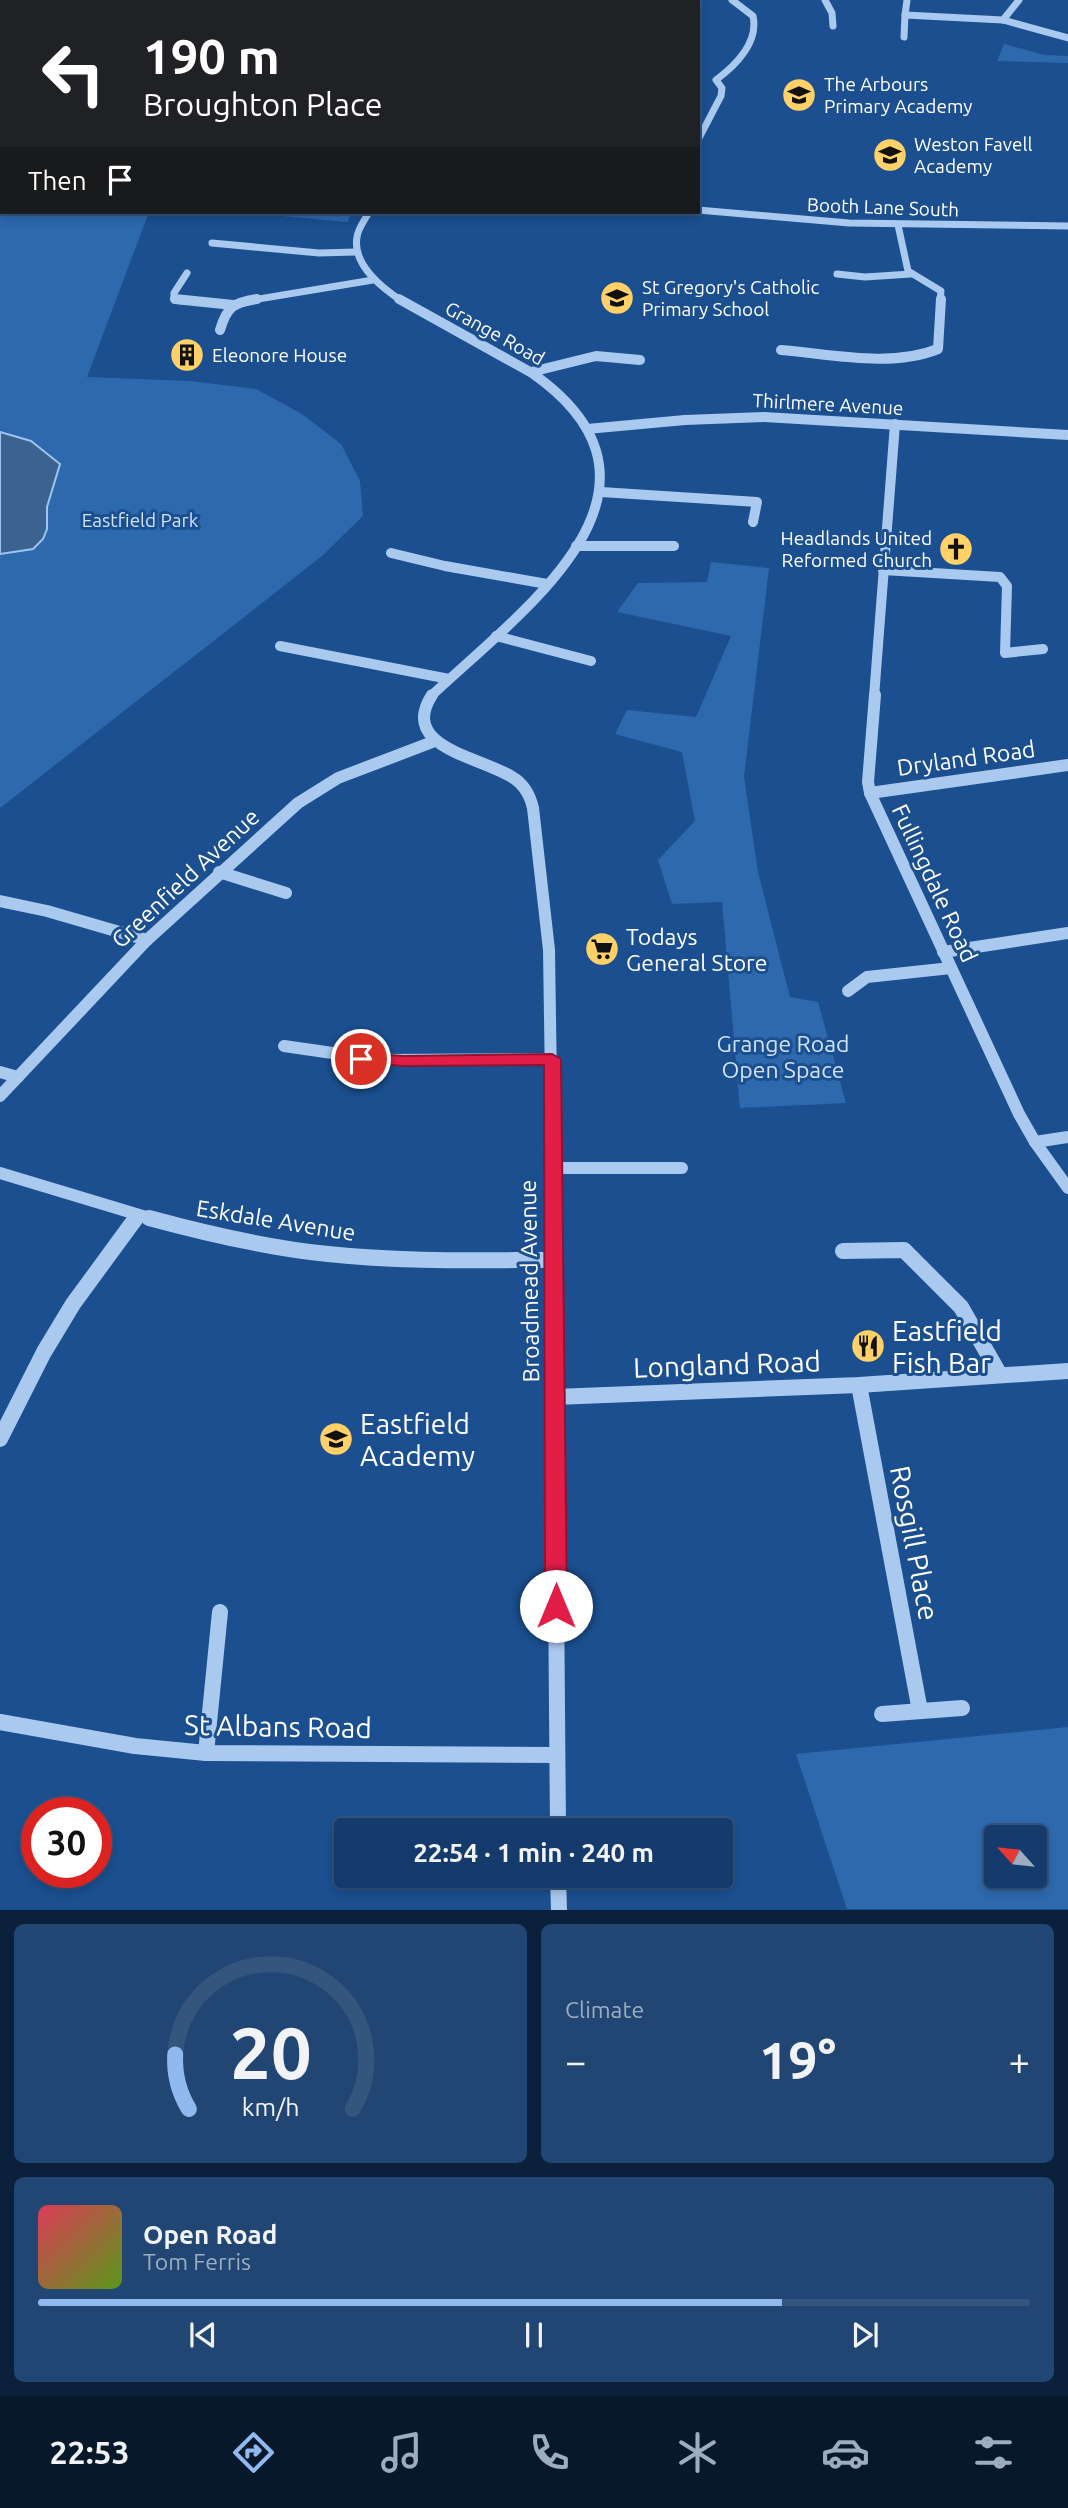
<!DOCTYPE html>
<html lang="en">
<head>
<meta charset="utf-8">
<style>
	:root { --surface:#143b6b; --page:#214673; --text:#f1f3f6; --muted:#9dadc1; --line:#33557e; --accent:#90b9f0 }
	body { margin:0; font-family:Ubuntu,sans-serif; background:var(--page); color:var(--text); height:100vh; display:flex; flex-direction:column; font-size:26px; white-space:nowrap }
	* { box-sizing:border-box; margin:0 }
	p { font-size:23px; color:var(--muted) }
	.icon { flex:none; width:38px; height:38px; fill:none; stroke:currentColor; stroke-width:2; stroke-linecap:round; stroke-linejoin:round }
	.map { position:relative; height:1910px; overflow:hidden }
	.details { display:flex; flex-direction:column; gap:14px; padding:14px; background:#0b203b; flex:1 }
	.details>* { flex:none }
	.hud { position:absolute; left:0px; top:0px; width:700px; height:214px; box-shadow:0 4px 10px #0003,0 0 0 2px var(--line); background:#202124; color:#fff; overflow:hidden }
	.needle { width:46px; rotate:297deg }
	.buttons { position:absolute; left:984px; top:1825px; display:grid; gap:14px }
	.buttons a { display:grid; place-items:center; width:63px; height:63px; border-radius:7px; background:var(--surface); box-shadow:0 4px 10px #0003,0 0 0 2px var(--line); font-size:35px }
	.speed { position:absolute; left:21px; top:1797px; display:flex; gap:14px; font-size:35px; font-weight:700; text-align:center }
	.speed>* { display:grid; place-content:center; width:91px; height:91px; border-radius:50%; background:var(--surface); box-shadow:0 4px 10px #0003,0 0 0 2px var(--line); line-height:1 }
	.speed .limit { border:10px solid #d22; background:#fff; color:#111 }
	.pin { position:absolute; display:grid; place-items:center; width:60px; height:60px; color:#fff; margin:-30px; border:4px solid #fff; border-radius:50%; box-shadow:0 2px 7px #0007 }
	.me { position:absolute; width:77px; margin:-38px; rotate:0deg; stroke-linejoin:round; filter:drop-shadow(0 0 5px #0008) }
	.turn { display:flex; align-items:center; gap:24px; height:147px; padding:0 28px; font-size:32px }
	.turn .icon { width:91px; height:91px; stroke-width:2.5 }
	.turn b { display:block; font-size:49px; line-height:60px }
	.then { display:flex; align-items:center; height:66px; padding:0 28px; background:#0003; gap:14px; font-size:26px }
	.big { font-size:52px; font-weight:700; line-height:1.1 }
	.details .tile { flex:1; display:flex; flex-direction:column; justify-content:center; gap:10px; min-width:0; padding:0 24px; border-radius:10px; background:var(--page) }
	.details .dial { align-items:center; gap:0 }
	.dial svg { height:182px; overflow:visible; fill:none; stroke:var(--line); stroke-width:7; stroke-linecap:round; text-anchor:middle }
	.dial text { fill:var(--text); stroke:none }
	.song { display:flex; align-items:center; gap:21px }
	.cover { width:84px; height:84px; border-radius:10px; background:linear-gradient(135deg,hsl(350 70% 55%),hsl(90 70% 35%)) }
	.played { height:7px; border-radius:4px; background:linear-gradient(90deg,var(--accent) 75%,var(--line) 75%) }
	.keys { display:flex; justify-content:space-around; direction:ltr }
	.heat { display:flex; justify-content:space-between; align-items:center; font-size:38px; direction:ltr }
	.details .tiles { flex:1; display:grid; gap:14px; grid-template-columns:1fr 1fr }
	.tile:last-child { grid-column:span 2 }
	.trip { position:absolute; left:334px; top:1818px; width:399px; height:70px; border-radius:7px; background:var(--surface); box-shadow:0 4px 10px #0003,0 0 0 2px var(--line); font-weight:700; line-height:70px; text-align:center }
	.tabs { display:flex; height:112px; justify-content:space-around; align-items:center; background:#08182b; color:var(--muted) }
	.tabs .icon { width:49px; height:49px }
	.tabs .selected { color:var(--accent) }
	.tabs b { font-size:32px; color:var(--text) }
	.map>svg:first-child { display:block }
	.green { fill:#2e69ad; fill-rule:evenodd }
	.water { fill:#3c6290; stroke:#9cc4f0; stroke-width:2 }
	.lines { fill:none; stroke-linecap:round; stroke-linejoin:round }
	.minor-far3 { stroke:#a9c9ee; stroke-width:7 }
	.minor-far2 { stroke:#a9c9ee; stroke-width:10 }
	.minor-far1 { stroke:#a9c9ee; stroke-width:12 }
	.minor { stroke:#a9c9ee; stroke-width:16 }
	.route { fill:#e11d48; stroke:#92132f; stroke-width:2 }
	.labels { text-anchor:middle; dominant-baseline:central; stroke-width:6; stroke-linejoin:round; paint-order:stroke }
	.far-poi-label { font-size:19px; fill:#fff; stroke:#1b4f8f; text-anchor:start }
	.far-street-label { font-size:19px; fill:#fff; stroke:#1b4f8f }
	.far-park-label { font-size:19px; fill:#cfe3fa; stroke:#1b4f8f }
	.street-label { font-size:23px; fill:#fff; stroke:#1b4f8f }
	.poi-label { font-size:23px; fill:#fff; stroke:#1b4f8f; text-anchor:start }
	.park-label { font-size:23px; fill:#cfe3fa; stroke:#1b4f8f }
	.near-poi-label { font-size:28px; fill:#fff; stroke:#1b4f8f; text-anchor:start }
	.near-street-label { font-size:28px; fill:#fff; stroke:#1b4f8f }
</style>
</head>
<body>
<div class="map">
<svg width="1068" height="1910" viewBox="0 0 1068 1910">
	<rect width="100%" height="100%" fill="#1b4f8f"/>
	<!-- green -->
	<g class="green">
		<path d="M1004 44 1045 55 1068 56V63L997 61Z"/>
		<path d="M0 188 2 212H149L87 377 190 381 256 389 302 414 341 444 360 481 363 516 322 556 0 808Z"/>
		<path d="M236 212H351L348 222Z"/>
		<path d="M711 562 769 568 744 777 758 872 790 997 818 1002 846 1103 740 1108 722 902 672 904 658 860 695 821 682 752 615 734 627 710 696 717 731 636 617 612 638 583 707 582Z"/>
		<path d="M1068 1727V1909H847L796 1754ZM996 1838H1034V1876H996Z"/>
	</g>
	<!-- water -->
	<path class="water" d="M0 432 31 441 60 464 47 507V529L43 539 33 549 0 554Z"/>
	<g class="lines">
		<!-- minor-far3 -->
		<g class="minor-far3">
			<path d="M142 0 144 2"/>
			<path d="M660 0 665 2"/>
			<path d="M825 0 832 13 833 26"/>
			<path d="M907 0 905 15 1003 20 1068 38"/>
			<path d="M422 2 424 0"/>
			<path d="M1003 20 1019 0"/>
			<path d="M904 37 905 15"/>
			<path d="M698 140 721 96 722 88 716 80C736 65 759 43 753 16L732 0"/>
			<path d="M698 210 849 223 1068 226"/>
			<path d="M369 212C365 220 358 228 357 237 352 264 382 288 402 301"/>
			<path d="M898 225 908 271 941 291 940 301"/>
			<path d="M212 243 319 253 356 252"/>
			<path d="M837 274 865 277 911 274"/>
			<path d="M181 301 174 299V293L187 273"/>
			<path d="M246 301 373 280"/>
		</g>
		<!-- minor-far2 -->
		<g class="minor-far2">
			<path d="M175 299 233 305"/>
			<path d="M399 299 532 373C697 489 521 611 430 697"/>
			<path d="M220 330C227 307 232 303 257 299"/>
			<path d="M781 350C830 354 891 368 938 349L941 299"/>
			<path d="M531 372 596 356 640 360"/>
			<path d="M587 429 685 420 764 417 1068 435"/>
			<path d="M601 492 757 502 753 522"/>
			<path d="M576 546H674"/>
			<path d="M391 553 445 566 547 584"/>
			<path d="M883 570 1000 577 1007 586 1005 653 1043 649"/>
			<path d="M496 636 591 661"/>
			<path d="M280 646 449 679"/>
			<path d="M874 697 895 424"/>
		</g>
		<!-- minor-far1 -->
		<g class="minor-far1">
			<path d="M432 695C398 748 482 757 512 777 524 784 530 795 533 808L549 950 553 1220"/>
			<path d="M875 695 868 782 870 793 1019 1114 1035 1142 1068 1188"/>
			<path d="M870 793 1068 765"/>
			<path d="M219 872 286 893"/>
			<path d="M0 901 47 911 147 940"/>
			<path d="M943 952 1068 933"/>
			<path d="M848 991 867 977 951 968"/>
			<path d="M284 1046 381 1060 552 1059"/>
			<path d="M0 1072 18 1077"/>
			<path d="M0 1096 147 940 298 803 338 778 435 741"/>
			<path d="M1035 1142 1068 1137"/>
			<path d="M553 1168H682"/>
			<path d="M0 1173 156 1220"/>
			<path d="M135 1220 138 1216"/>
		</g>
		<!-- minor -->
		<g class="minor">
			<path d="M149 1218C208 1234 267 1248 328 1254 403 1262 478 1260 553 1260"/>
			<path d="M553 1218 558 1830"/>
			<path d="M843 1251 904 1250 961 1307 1000 1375"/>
			<path d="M859 1385 920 1711"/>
			<path d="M555 1397 859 1385 1068 1371"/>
			<path d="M0 1439 44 1352 73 1304 136 1218"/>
			<path d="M882 1714 962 1708"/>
			<path d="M0 1722 135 1746 206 1753 557 1755"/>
			<path d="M206 1753 220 1612"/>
			<path d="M558 1876 559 1910"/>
		</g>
	</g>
	<!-- route -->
	<path class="route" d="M361 1053 403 1056 552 1054 561 1059 567 1606 564 1612 556 1615 549 1612 545 1606 544 1065 403 1066 355 1062 353 1059Z"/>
	<!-- icons -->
	<defs>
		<g id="school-disc" transform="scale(1.75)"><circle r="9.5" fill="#ffd166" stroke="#1b4f8f"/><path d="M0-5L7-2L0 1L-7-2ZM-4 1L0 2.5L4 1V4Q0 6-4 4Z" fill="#111"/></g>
		<g id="building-disc" transform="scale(1.75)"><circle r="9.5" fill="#ffd166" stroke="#1b4f8f"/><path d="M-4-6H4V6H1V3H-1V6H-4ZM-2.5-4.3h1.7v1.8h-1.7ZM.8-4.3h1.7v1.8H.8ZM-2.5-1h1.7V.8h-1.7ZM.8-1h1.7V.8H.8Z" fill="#111"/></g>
		<g id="church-disc" transform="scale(1.75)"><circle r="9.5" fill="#ffd166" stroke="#1b4f8f"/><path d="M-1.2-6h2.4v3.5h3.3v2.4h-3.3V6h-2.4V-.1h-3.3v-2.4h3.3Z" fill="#111"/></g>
		<g id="supermarket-disc" transform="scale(1.75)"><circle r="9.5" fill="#ffd166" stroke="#1b4f8f"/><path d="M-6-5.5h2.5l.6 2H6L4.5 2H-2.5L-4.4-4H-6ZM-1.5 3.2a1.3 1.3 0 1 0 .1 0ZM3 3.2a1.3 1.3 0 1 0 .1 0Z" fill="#111"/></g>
		<g id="restaurant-disc" transform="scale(1.75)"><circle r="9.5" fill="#ffd166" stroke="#1b4f8f"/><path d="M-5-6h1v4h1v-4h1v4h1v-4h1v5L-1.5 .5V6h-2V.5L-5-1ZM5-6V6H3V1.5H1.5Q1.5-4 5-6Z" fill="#111"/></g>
	</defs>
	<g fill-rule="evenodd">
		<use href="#school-disc" x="799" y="95"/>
		<use href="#school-disc" x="890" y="155"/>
		<use href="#school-disc" x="617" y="298"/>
		<use href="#building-disc" x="187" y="355"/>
		<use href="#church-disc" x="956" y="549"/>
		<use href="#supermarket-disc" x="602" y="949"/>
		<use href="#restaurant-disc" x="868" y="1346"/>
		<use href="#school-disc" x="336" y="1439"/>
	</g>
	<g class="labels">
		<!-- far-poi labels -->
		<g class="far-poi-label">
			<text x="824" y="84">The Arbours<tspan x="824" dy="22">Primary Academy</tspan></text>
			<text x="914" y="144">Weston Favell<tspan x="914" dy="22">Academy</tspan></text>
			<text x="642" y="287">St Gregory's Catholic<tspan x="642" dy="22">Primary School</tspan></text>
			<text x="212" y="355">Eleonore House</text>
			<text x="932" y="538" text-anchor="end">Headlands United<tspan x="932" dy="22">Reformed Church</tspan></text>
		</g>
		<!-- far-street labels -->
		<g class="far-street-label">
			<text transform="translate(883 207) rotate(2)">Booth Lane South</text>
			<text transform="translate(495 333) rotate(29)">Grange Road</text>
			<text transform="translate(828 404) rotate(3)">Thirlmere Avenue</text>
		</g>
		<!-- far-park labels -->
		<g class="far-park-label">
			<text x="140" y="520">Eastfield Park</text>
		</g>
		<!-- street labels -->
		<g class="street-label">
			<text transform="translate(966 758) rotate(-8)">Dryland Road</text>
			<text transform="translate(185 878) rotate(-43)">Greenfield Avenue</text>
			<text transform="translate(935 883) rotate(65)">Fullingdale Road</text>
			<text transform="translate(276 1220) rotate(9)">Eskdale Avenue</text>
			<text transform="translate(529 1281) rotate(-91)">Broadmead Avenue</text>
		</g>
		<!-- poi labels -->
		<g class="poi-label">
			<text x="626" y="936">Todays<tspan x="626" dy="26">General Store</tspan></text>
		</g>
		<!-- park labels -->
		<g class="park-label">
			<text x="783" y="1043">Grange Road<tspan x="783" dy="26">Open Space</tspan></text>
		</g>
		<!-- near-poi labels -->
		<g class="near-poi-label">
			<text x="892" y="1330">Eastfield<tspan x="892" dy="32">Fish Bar</tspan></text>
			<text x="360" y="1423">Eastfield<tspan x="360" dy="32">Academy</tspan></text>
		</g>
		<!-- near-street labels -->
		<g class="near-street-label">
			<text transform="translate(727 1364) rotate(-2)">Longland Road</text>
			<text transform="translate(915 1543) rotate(79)">Rosgill Place</text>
			<text transform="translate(278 1726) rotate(1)">St Albans Road</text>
		</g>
	</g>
</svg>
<div class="buttons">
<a><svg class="needle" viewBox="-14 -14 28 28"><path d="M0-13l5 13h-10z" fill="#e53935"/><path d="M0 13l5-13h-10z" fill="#9dadc1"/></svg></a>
</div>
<div class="speed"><div class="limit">30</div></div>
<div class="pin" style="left:361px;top:1059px;background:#d93025"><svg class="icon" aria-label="arrive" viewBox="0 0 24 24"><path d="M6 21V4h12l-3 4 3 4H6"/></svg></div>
<svg class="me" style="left:556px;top:1606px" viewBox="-20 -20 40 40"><circle r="19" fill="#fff"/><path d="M0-13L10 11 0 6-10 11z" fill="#e11d48"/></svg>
<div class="trip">22:54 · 1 min · 240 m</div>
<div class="hud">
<div class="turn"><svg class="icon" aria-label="left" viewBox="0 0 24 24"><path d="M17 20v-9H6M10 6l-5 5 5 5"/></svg><div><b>190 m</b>Broughton Place</div></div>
<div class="then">Then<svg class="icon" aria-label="arrive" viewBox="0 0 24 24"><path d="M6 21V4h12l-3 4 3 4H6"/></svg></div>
</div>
</div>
<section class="details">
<div class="tiles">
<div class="tile dial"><svg viewBox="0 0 100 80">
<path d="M14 69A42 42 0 1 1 86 69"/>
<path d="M14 69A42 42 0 0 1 8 45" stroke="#90b9f0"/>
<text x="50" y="56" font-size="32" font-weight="700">20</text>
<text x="50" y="72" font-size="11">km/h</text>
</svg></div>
<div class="tile"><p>Climate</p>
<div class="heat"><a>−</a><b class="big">19°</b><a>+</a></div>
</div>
<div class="tile">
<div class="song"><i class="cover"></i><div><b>Open Road</b><p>Tom Ferris</p></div></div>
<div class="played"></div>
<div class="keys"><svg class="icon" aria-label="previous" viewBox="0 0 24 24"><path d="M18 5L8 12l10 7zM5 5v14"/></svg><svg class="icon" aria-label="pause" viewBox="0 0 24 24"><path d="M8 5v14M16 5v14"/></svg><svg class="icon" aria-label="next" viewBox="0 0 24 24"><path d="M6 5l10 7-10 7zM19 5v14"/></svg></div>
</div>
</div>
</section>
<nav class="tabs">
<b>22:53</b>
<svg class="icon selected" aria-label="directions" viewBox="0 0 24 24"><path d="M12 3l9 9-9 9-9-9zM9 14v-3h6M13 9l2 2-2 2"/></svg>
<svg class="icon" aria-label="music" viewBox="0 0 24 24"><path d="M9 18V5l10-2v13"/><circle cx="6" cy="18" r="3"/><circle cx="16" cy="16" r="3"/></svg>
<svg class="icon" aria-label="phone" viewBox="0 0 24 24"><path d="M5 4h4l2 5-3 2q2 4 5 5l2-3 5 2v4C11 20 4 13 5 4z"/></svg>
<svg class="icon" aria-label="climate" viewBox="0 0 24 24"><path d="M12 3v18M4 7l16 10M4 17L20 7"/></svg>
<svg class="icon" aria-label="car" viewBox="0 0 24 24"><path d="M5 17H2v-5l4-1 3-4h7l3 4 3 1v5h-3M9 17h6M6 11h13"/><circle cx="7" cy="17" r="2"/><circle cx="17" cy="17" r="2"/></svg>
<svg class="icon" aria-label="filters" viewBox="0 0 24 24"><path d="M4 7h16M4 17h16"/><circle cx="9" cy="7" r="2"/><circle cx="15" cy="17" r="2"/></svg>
</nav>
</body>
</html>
